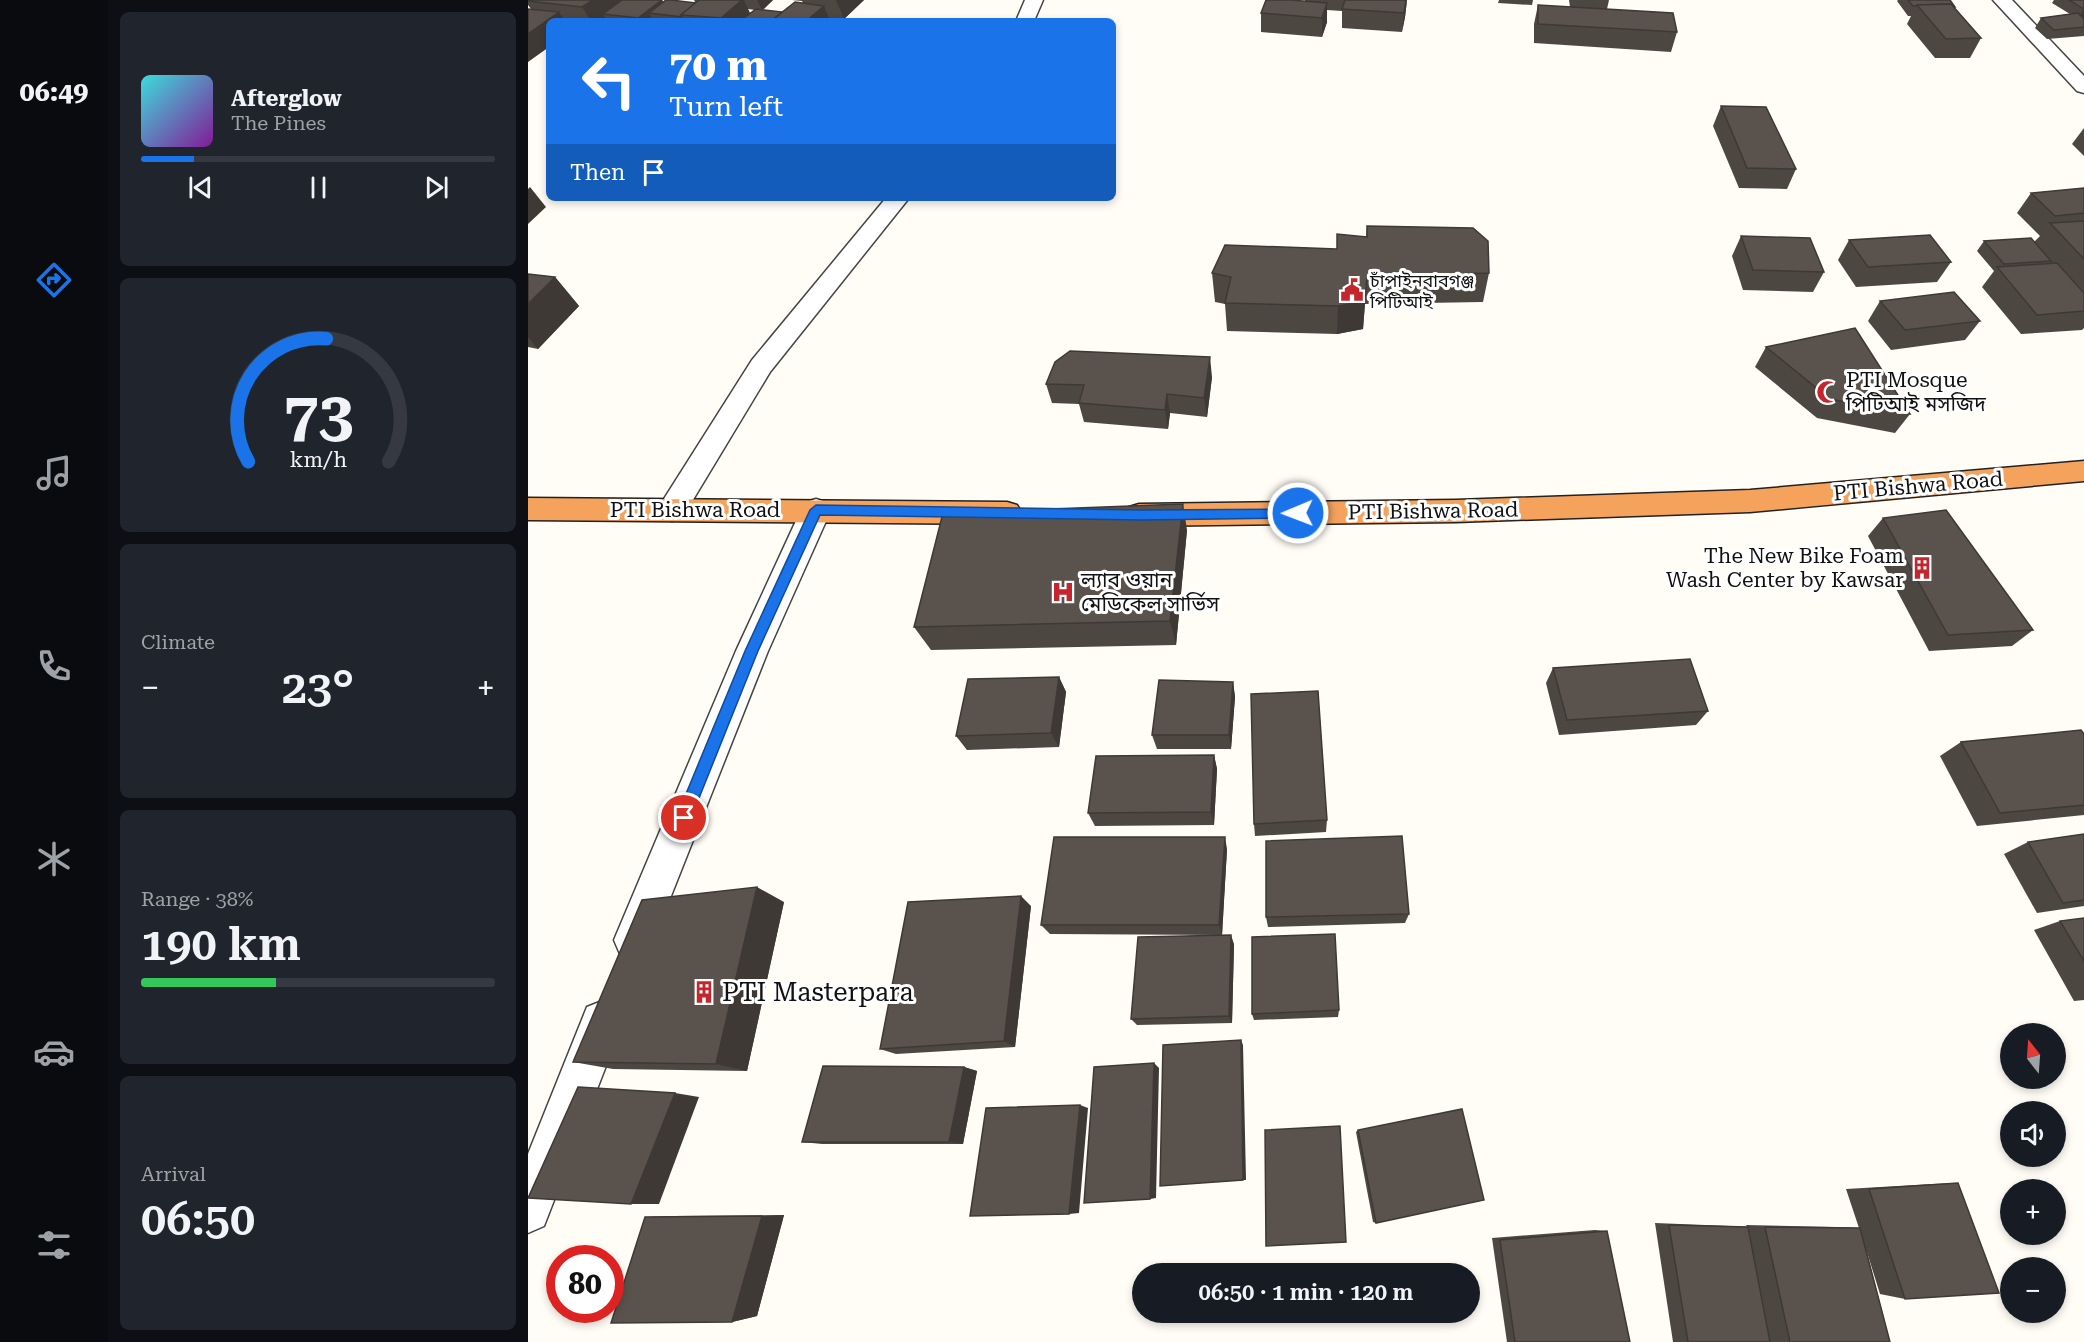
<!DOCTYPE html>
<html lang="en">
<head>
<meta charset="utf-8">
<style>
	:root { --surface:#171b24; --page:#20242c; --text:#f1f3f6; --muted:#9ea1a6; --line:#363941; --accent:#1a73e8 }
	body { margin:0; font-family:"Roboto Serif","Noto Sans Bengali",serif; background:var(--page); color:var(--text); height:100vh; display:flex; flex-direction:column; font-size:22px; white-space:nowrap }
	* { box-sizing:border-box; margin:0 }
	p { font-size:20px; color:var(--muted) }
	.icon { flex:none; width:33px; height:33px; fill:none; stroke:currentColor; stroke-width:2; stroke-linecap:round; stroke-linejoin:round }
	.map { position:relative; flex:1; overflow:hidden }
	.drawer { display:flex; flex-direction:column; gap:12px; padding:12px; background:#0d0f14; width:420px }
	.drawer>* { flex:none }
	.hud { position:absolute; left:18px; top:18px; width:570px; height:183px; border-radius:9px; box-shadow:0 3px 9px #0003; background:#1a73e8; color:#fff; overflow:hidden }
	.needle { width:39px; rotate:343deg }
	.fabs { position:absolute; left:1472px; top:1023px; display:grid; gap:12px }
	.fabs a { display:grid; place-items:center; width:66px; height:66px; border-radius:50%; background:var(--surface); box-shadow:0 3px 9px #0003; font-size:30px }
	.speed { position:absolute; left:18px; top:1245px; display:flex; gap:12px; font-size:30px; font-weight:700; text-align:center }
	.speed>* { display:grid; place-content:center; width:78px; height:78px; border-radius:50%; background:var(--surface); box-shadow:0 3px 9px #0003; line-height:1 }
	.speed .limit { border:9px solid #d22; background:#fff; color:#111 }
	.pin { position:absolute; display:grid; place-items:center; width:51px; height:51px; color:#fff; margin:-26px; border:3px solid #fff; border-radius:50%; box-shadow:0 2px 6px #0007 }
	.me { position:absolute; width:66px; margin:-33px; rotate:269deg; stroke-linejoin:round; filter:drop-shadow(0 0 4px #0008) }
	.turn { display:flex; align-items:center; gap:21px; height:126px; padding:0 24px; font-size:27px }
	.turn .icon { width:78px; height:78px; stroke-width:2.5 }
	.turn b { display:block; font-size:42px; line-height:51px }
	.then { display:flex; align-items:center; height:57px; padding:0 24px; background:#0003; gap:12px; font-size:22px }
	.big { font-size:45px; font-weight:600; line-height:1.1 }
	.drawer .tile { flex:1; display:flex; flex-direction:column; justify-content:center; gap:9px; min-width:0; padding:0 21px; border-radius:9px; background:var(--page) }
	.drawer .dial { align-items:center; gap:0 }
	.dial svg { height:156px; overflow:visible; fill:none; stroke:var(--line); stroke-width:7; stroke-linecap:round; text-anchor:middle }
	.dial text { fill:var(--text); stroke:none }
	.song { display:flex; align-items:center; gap:18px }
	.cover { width:72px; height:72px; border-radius:9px; background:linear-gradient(135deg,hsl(180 70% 55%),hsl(290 70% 35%)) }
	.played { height:6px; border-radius:3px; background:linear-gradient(90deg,var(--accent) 15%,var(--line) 15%) }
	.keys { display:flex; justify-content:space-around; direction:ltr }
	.heat { display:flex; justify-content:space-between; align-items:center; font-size:33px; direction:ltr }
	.charge { height:9px; border-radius:4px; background:linear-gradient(90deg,#34c759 38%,var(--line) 0) }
	.trip { position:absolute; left:604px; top:1263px; width:348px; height:60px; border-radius:30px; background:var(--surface); box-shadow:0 3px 9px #0003; font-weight:600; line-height:60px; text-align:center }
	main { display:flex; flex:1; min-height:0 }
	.dock { display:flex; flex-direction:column; width:108px; justify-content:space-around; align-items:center; background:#090b0e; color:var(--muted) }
	.dock .icon { width:42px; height:42px }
	.dock .on { color:var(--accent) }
	.dock b { font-size:27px; color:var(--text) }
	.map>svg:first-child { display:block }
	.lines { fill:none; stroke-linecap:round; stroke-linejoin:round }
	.minor-casing { stroke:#444; stroke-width:3 }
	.highway-casing { stroke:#222; stroke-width:3 }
	.minor { fill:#fff; fill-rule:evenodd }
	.highway { fill:#f5a25d; fill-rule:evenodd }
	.wall { fill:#4d4742; fill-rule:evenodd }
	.shaded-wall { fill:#3f3936 }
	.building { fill:#5a524d; stroke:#3f3936; stroke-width:1.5 }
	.route { fill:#1a73e8; stroke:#114b97; stroke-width:1.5 }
	.labels { text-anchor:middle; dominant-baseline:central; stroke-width:6; stroke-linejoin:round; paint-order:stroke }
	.far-poi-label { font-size:18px; fill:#111; stroke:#fff; text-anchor:start }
	.poi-label { font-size:21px; fill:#111; stroke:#fff; text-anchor:start }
	.street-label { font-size:21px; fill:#111; stroke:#fff }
	.near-poi-label { font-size:26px; fill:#111; stroke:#fff; text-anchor:start }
</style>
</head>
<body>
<main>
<nav class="dock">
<b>06:49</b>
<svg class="icon on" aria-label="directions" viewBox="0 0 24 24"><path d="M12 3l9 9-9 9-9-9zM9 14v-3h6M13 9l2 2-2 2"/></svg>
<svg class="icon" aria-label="music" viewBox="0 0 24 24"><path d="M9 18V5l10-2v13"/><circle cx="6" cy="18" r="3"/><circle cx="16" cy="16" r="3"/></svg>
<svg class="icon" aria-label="phone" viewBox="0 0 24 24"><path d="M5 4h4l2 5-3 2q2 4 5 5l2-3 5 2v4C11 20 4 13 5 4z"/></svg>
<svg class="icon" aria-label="climate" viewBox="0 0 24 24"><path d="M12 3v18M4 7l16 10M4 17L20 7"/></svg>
<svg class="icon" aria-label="car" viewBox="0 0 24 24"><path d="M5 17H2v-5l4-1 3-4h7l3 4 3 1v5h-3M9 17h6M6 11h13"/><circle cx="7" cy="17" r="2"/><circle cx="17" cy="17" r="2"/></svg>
<svg class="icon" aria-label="filters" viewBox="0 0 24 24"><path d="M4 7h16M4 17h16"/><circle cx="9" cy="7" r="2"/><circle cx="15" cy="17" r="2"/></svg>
</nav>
<section class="drawer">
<div class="tile">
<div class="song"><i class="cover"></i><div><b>Afterglow</b><p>The Pines</p></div></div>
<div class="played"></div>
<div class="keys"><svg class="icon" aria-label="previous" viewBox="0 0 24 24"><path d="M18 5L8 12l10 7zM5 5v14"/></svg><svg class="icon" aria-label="pause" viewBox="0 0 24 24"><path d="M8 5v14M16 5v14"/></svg><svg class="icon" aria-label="next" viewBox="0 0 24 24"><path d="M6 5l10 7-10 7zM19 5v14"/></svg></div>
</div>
<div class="tile dial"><svg viewBox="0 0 100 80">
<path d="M14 69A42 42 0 1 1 86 69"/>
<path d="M14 69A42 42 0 0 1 54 6" stroke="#1a73e8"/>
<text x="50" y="56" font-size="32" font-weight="700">73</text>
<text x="50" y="72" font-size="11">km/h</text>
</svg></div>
<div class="tile"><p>Climate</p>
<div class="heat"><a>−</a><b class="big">23°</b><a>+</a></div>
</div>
<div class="tile"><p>Range · 38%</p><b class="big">190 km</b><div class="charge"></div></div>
<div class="tile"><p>Arrival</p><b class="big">06:50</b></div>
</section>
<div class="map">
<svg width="1556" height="1342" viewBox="0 0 1556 1342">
	<rect width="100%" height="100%" fill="#fffdf5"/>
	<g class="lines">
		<!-- minor casing -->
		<g class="minor-casing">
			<g id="minor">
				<path d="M497 0H515L506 21H488Z"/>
				<path d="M1465 0H1484L1556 76V93L1549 91Z"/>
				<path d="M358 198H381L242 372 154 518 144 521 134 518 129 510 134 502 224 360Z"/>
				<path d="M288 499 298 502 303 510 240 651 120 954 106 960 92 954 86 940 208 651 273 510 278 502Z"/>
				<path d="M74 1001 89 1007 95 1022 16 1226 0 1233V1154L59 1007Z"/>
			</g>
		</g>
		<!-- highway casing -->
		<g class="highway-casing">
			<g id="highway">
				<path d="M1556 461V481L1222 512 928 522 611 526 601 523 596 515 601 507 611 504 928 500 1222 490Z"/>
				<path d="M0 498 479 502 489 505 494 513 489 521 479 524 0 520Z"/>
			</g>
		</g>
		<!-- minor -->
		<use href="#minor" class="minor"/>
		<!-- highway -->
		<use href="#highway" class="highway"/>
	</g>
	<!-- wall -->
	<g class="wall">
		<path d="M0 0 167 2 166 0H245L235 10 254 12 275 3 274 1 264 0H336L316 19 300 18 302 21H79L77 18 73 21H21L0 62V9H3L0 5ZM220 9 227 10 222 13Z"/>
		<path d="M777 0H879L877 17 874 32 814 28V11L799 10V22L794 37 733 32V13L777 1Z"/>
		<path d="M971 0H1005L1004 5 970 3Z"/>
		<path d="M1041 0H1081L1079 9 1149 32 1143 52 1006 43V24L1010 5 1042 7Z"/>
		<path d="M1370 0H1422L1427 7V8L1453 38 1442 58H1407L1379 24 1383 16H1380L1369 1Z"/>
		<path d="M1526 0H1556V36L1519 39 1507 28 1513 18 1542 14 1524 3Z"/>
		<path d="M1193 106 1268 169 1259 189 1211 188 1185 126Z"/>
		<path d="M1556 128V156L1544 144Z"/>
		<path d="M1556 188V328L1554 330 1493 334 1454 287 1466 271 1449 251 1456 241 1506 242 1512 236 1489 213 1503 193Z"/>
		<path d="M839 226 961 273 955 302 837 304 835 329 809 334 699 331 697 304 687 302 684 273 809 249 838 237Z"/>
		<path d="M1213 236 1296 272 1285 292 1215 290 1204 256Z"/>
		<path d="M1321 240 1423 262 1409 282 1328 287 1310 260Z"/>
		<path d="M0 274 27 277 51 306 10 349 0 347Z"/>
		<path d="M1352 301 1452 321 1437 340 1363 350 1340 321Z"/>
		<path d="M1238 347 1382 414 1367 433 1289 418 1227 367Z"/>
		<path d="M684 377 679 417 642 413 640 429 556 422 551 404 524 403 518 384Z"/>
		<path d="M1355 518 1505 630 1484 646 1401 651 1340 536Z"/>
		<path d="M659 530 648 645 403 650 386 627Z"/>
		<path d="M1025 668 1180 711 1168 725 1031 735 1018 683Z"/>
		<path d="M531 677 538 692 531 747 439 750 428 736Z"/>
		<path d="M705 682 707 697 703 749H629L624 735Z"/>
		<path d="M1556 734V815L1449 826 1412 756 1433 742Z"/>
		<path d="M686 755 689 769 686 825 567 826 560 813Z"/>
		<path d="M799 820 798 832 727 836 726 824Z"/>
		<path d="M1556 834V906L1509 913 1476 854 1500 842Z"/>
		<path d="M699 849 694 935 522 934 513 925Z"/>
		<path d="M256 902 219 1071 85 1069 45 1062Z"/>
		<path d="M503 906 487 1047 368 1054 352 1049Z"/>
		<path d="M881 914 877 923 740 927 738 917Z"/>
		<path d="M1556 918V1000L1546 1001 1506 930 1532 921Z"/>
		<path d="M706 944 704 1023 609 1025 603 1019Z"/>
		<path d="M811 1010 810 1017 726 1020 724 1014Z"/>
		<path d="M436 1067 449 1071 435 1144H294L274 1142Z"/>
		<path d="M830 1130 848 1223 845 1222 828 1132Z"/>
		<path d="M1430 1183 1377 1299 1352 1294 1338 1249 1362 1342H1242L1236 1311 1242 1342H1145L1127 1223 1202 1226 1219 1227 1218 1225 1309 1227 1331 1228 1318 1189 1404 1184Z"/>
		<path d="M256 1215 229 1316 204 1322 117 1217 144 1216Z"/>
		<path d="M1067 1230 1079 1231 1102 1342H979L964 1238Z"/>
	</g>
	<!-- shaded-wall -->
	<g class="shaded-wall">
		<path d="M65 0H103L75 14 77 18 73 21H63L54 7Z"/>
		<path d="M134 0 139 10 121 13 125 20 124 21H112L110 18Z"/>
		<path d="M214 0H216L224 18 221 21H194L193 18Z"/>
		<path d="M229 0H245L234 10Z"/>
		<path d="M308 0H336L316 19Z"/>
		<path d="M879 0 877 17 874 32 876 13Z"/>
		<path d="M799 3V22L794 37V18Z"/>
		<path d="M296 6 302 21H278Z"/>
		<path d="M1556 9V18L1549 19Z"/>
		<path d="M31 12 37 21H21V47L0 62V34Z"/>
		<path d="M2 187 18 207 0 224V189Z"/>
		<path d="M839 276 835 329 809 334 810 306Z"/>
		<path d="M27 277 51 306 10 349 0 337V304Z"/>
		<path d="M682 357 684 377 679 417 676 398Z"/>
		<path d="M639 394 642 413 640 429 637 410Z"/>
		<path d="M655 504 659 530 648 645 642 621Z"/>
		<path d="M531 677 538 692 531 747 523 733Z"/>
		<path d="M705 682 707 697 703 749 701 735Z"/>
		<path d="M686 755 689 769 686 825 683 812Z"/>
		<path d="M697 837 699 849 694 935 691 925Z"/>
		<path d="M229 887 256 902 219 1071 188 1064Z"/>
		<path d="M493 896 503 906 487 1047 476 1041Z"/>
		<path d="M703 935 706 944 704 1023 701 1016Z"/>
		<path d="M713 1040 715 1045 718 1180H715Z"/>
		<path d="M626 1063 631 1068 628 1198 622 1199Z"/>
		<path d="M436 1067 449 1071 435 1144 421 1142Z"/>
		<path d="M147 1093 171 1097 131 1204H103Z"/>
		<path d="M552 1105 560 1108 551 1213 541 1214Z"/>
		<path d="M256 1215 229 1316 204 1322 234 1216Z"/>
	</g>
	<!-- building -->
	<g class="building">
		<path d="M0 0H65L54 7 0 1Z"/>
		<path d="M94 0H134L110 18 75 14Z"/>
		<path d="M138 0H143L168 3 153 15 154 17 121 13Z"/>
		<path d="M171 0H214L193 18 153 15Z"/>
		<path d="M738 0H763L799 3 794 18 733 13Z"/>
		<path d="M817 0H878L876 13 814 9Z"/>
		<path d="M1380 0H1422L1427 7H1425L1423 4 1389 5 1388 6H1385Z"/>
		<path d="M1541 0H1556V9Z"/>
		<path d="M267 2 296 6 278 21H243Z"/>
		<path d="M1423 4 1453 38 1418 39 1389 5Z"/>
		<path d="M1010 5 1145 13 1149 32 1010 24Z"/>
		<path d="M0 9 31 12 0 34Z"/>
		<path d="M228 9 254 12 243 21H212Z"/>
		<path d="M1550 13 1556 19V27L1526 30 1513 18Z"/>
		<path d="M1193 106 1238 107 1268 169 1219 168Z"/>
		<path d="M1556 188V213L1527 216 1503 193Z"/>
		<path d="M1556 221V259L1522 223Z"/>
		<path d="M839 226 945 228 960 241 961 273 839 276 837 301 810 306 697 303 703 277 684 273 697 245 809 249V234L839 237Z"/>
		<path d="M1402 235 1423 262 1340 267 1321 240Z"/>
		<path d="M1213 236 1282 238 1296 272 1225 270Z"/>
		<path d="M1503 238 1523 261 1476 264 1456 241Z"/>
		<path d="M1529 263 1556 293V311L1509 315 1469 267Z"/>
		<path d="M0 274 27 277 0 304Z"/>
		<path d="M1426 292 1452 321 1377 330 1352 301Z"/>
		<path d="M1327 328 1382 414 1302 399 1238 347Z"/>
		<path d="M542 351 682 357 676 398 639 394 637 410 551 403 556 385 518 384 527 362Z"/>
		<path d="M655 504 642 621 386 627 415 513Z"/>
		<path d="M1418 510 1505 630 1420 635 1355 518Z"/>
		<path d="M1162 659 1180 711 1039 720 1025 668Z"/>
		<path d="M531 677 523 733 428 736 440 679Z"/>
		<path d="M631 680 705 682 701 735H624Z"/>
		<path d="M790 691 799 820 726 824 723 694Z"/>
		<path d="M1553 730 1556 734V805L1472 813 1433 742Z"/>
		<path d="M686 755 683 812 560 813 568 756Z"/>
		<path d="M1556 834V900L1535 903 1500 842Z"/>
		<path d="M874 836 881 914 738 917V841Z"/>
		<path d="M526 837H697L691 925H513Z"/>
		<path d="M229 887 188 1064 45 1062 114 900Z"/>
		<path d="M493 896 476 1041 352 1049 380 902Z"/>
		<path d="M1556 918V961L1532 921Z"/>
		<path d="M807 934 811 1010 724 1014V937Z"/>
		<path d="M703 935 701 1016 603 1019 610 937Z"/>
		<path d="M713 1040 715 1180 632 1186 635 1045Z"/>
		<path d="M626 1063 622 1199 556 1203 566 1067Z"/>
		<path d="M295 1066 436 1067 421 1142H274Z"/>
		<path d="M50 1087 147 1093 103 1204 0 1198Z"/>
		<path d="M552 1105 541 1214 442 1216 458 1108Z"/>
		<path d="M934 1109 956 1200 848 1223 830 1130Z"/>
		<path d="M812 1126 818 1242 738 1246 737 1130Z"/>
		<path d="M1430 1183 1471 1293 1377 1299 1341 1189Z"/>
		<path d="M234 1216 204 1322 83 1323 117 1217Z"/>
		<path d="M1141 1225 1220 1227 1242 1342H1160Z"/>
		<path d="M1237 1227 1332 1228 1362 1342H1262Z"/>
		<path d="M1079 1231 1102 1342H987L972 1240Z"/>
	</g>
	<!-- route -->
	<path class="route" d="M288 505 613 510 770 509 776 513 770 518 613 520 292 515 230 651 161 823 156 826 150 823 148 818 217 651 282 510Z"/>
	<!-- icons -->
	<defs>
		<g id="civic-bare" transform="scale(1.8)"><path d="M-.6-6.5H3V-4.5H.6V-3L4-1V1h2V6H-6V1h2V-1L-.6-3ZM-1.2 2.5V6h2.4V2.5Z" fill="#c4262e" stroke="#fff" stroke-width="2.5" paint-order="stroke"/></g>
		<g id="mosque-bare" transform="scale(1.8)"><path d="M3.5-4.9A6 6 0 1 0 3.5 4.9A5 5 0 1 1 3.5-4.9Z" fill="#c4262e" stroke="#fff" stroke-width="2.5" paint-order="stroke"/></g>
		<g id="building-bare" transform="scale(1.8)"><path d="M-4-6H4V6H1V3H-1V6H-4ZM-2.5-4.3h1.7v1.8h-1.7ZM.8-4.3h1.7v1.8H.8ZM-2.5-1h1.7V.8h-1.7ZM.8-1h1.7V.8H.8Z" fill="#c4262e" stroke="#fff" stroke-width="2.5" paint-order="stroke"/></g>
		<g id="hospital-bare" transform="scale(1.8)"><path d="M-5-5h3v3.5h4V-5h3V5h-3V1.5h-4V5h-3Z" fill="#c4262e" stroke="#fff" stroke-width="2.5" paint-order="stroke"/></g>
	</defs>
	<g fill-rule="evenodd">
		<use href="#civic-bare" x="824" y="290"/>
		<use href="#mosque-bare" x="1300" y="392"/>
		<use href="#building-bare" x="1394" y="568"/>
		<use href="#hospital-bare" x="535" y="592"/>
		<use href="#building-bare" x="176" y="992"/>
	</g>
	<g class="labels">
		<!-- far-poi labels -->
		<g class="far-poi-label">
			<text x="842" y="280">চাঁপাইনবাবগঞ্জ<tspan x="842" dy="21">পিটিআই</tspan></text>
		</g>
		<!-- poi labels -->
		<g class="poi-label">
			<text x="1318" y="380">PTI Mosque<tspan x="1318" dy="24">পিটিআই মসজিদ</tspan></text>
			<text x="1376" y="556" text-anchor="end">The New Bike Foam<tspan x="1376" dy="24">Wash Center by Kawsar</tspan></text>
			<text x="553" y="580">ল্যাব ওয়ান<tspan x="553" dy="24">মেডিকেল সার্ভিস</tspan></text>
		</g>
		<!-- street labels -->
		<g class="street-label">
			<text transform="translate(1390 486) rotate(-5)">PTI Bishwa Road</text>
			<text x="167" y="510">PTI Bishwa Road</text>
			<text transform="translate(905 511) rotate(-1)">PTI Bishwa Road</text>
		</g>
		<!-- near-poi labels -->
		<g class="near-poi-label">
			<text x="194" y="992">PTI Masterpara</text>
		</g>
	</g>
</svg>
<div class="fabs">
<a><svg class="needle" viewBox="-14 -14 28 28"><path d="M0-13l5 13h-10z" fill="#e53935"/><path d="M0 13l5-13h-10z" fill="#9ea1a6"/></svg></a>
<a><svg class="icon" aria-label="sound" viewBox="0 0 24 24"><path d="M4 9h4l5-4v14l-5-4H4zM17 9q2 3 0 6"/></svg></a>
<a>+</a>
<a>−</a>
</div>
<div class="speed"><div class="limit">80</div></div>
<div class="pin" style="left:156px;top:818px;background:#d93025"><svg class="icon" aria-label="arrive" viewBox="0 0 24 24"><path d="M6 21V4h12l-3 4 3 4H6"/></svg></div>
<svg class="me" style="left:770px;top:513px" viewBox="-20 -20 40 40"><circle r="17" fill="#1a73e8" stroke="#fff" stroke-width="3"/><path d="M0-11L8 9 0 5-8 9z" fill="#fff"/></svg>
<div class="trip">06:50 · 1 min · 120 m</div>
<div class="hud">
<div class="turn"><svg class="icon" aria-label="left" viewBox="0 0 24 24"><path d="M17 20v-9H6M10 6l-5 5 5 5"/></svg><div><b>70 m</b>Turn left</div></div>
<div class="then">Then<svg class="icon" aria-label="arrive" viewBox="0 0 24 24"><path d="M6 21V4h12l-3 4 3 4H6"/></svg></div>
</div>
</div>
</main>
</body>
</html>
